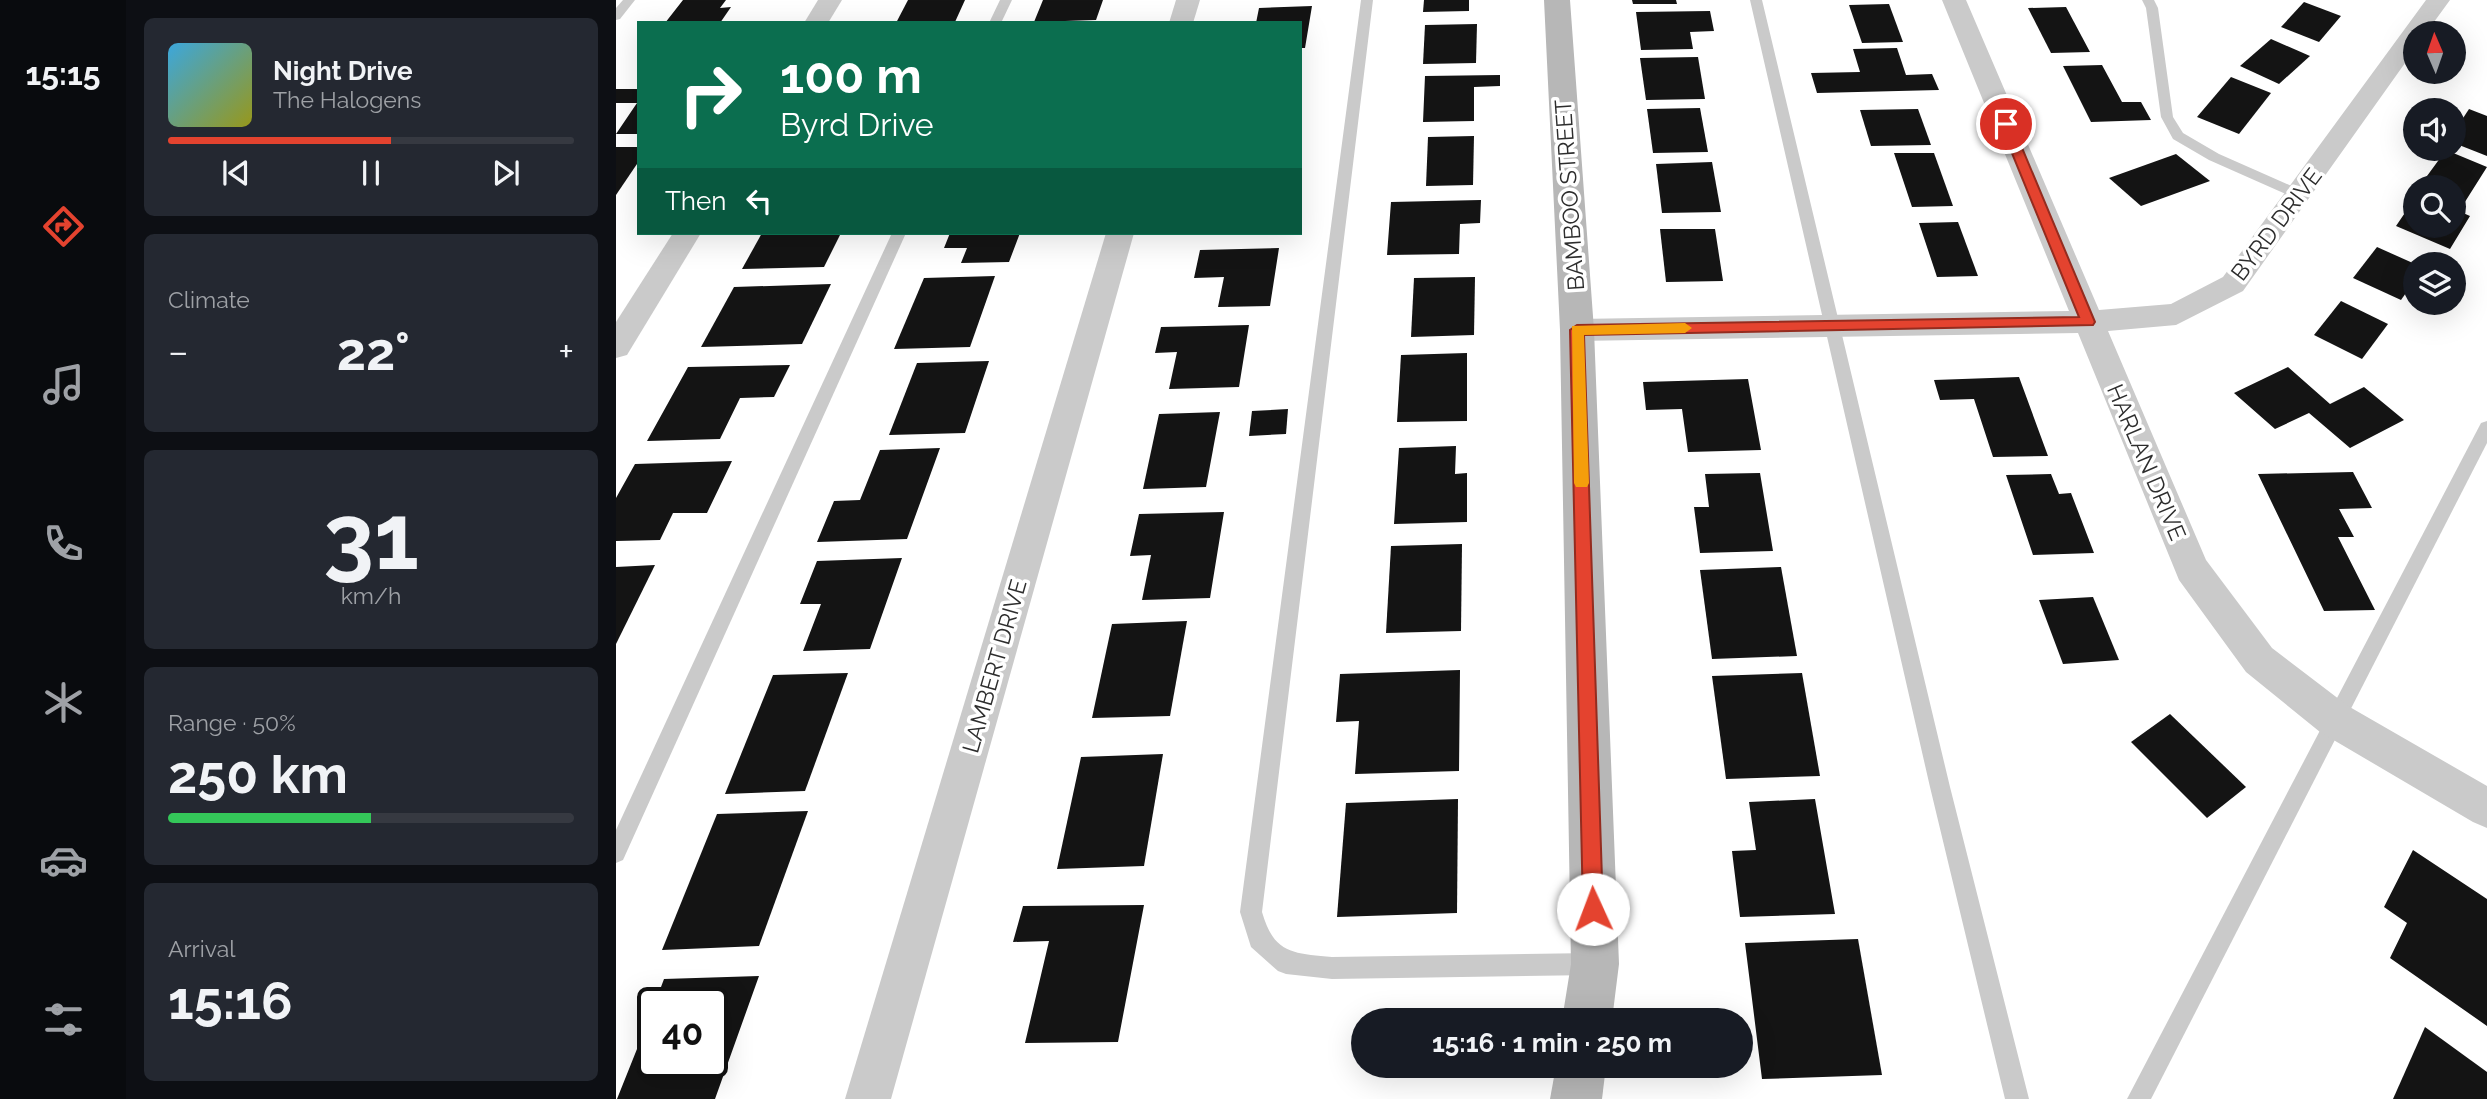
<!DOCTYPE html>
<html lang="en">
<head>
<meta charset="utf-8">
<style>
	:root { --surface:#171b24; --page:#242831; --text:#f1f3f6; --muted:#9ea1a6; --line:#363941; --accent:#e4432f }
	body { margin:0; font-family:Raleway,sans-serif; background:var(--page); color:var(--text); height:100vh; display:flex; flex-direction:column; font-size:26px; white-space:nowrap }
	* { box-sizing:border-box; margin:0 }
	p { font-size:23px; color:var(--muted) }
	.icon { flex:none; width:38px; height:38px; fill:none; stroke:currentColor; stroke-width:2; stroke-linecap:round; stroke-linejoin:round }
	.map { position:relative; flex:1; overflow:hidden }
	.drawer { display:flex; flex-direction:column; gap:18px; padding:18px; background:#0d0f14; width:490px }
	.drawer>* { flex:none }
	.top-card { position:absolute; left:21px; top:21px; width:665px; height:214px; border-radius:0px; box-shadow:0 7px 28px #0002; background:#0b6e4f; color:#fff; overflow:hidden }
	.needle { width:46px; rotate:358deg }
	.fabs { position:absolute; left:1787px; top:21px; display:grid; gap:14px }
	.fabs a { display:grid; place-items:center; width:63px; height:63px; border-radius:50%; background:var(--surface); box-shadow:0 7px 28px #0002; font-size:35px }
	.speed { position:absolute; left:21px; top:987px; display:flex; gap:14px; font-size:35px; font-weight:700; text-align:center }
	.speed>* { display:grid; place-content:center; width:91px; height:91px; border-radius:50%; background:var(--surface); box-shadow:0 7px 28px #0002; line-height:1 }
	.speed .limit { border:4px solid #111; border-radius:10px; background:#fff; color:#111 }
	.pin { position:absolute; display:grid; place-items:center; width:60px; height:60px; color:#fff; margin:-30px; border:4px solid #fff; border-radius:50%; box-shadow:0 2px 7px #0007 }
	.me { position:absolute; width:77px; margin:-38px; rotate:358deg; stroke-linejoin:round; filter:drop-shadow(0 0 5px #0008) }
	.turn { display:flex; align-items:center; gap:24px; height:147px; padding:0 28px; font-size:32px }
	.turn .icon { width:91px; height:91px; stroke-width:2.5 }
	.turn b { display:block; font-size:49px; line-height:60px }
	.then { display:flex; align-items:center; height:66px; padding:0 28px; background:#0003; gap:14px; font-size:26px }
	.big { font-size:52px; font-weight:700; line-height:1.1 }
	.drawer .widget { flex:1; display:flex; flex-direction:column; justify-content:center; gap:10px; min-width:0; padding:0 24px; border-radius:10px; background:var(--page) }
	.drawer .dial { align-items:center; gap:0 }
	.dial b { font-size:91px; line-height:1 }
	.song { display:flex; align-items:center; gap:21px }
	.cover { width:84px; height:84px; border-radius:10px; background:linear-gradient(135deg,hsl(200 70% 55%),hsl(60 70% 35%)) }
	.played { height:7px; border-radius:4px; background:linear-gradient(90deg,var(--accent) 55%,var(--line) 55%) }
	.keys { display:flex; justify-content:space-around; direction:ltr }
	.heat { display:flex; justify-content:space-between; align-items:center; font-size:38px; direction:ltr }
	.charge { height:10px; border-radius:5px; background:linear-gradient(90deg,#34c759 50%,var(--line) 0) }
	.trip { position:absolute; left:735px; top:1008px; width:402px; height:70px; border-radius:35px; background:var(--surface); box-shadow:0 7px 28px #0002; font-weight:700; line-height:70px; text-align:center }
	main { display:flex; flex:1; min-height:0 }
	.tabs { display:flex; flex-direction:column; width:126px; justify-content:space-around; align-items:center; background:#090b0e; color:var(--muted) }
	.tabs .icon { width:49px; height:49px }
	.tabs .active { color:var(--accent) }
	.tabs b { font-size:32px; color:var(--text) }
	.map>svg:first-child { display:block }
	.building { fill:#141414 }
	.lines { fill:none; stroke-linecap:round; stroke-linejoin:round }
	.lane { fill:#cacaca; fill-rule:evenodd }
	.street { fill:#cacaca; fill-rule:evenodd }
	.secondary { fill:#b7b7b7; fill-rule:evenodd }
	.route { fill:#e4432f; stroke:#942c1f; stroke-width:2 }
	.slow { fill:#f59e0b }
	.labels { text-anchor:middle; dominant-baseline:central; stroke-width:7; stroke-linejoin:round; paint-order:stroke }
	.street-label { font-size:23px; fill:#2d2d2d; stroke:#fff }
</style>
</head>
<body>
<main>
<nav class="tabs">
<b>15:15</b>
<svg class="icon active" aria-label="directions" viewBox="0 0 24 24"><path d="M12 3l9 9-9 9-9-9zM9 14v-3h6M13 9l2 2-2 2"/></svg>
<svg class="icon" aria-label="music" viewBox="0 0 24 24"><path d="M9 18V5l10-2v13"/><circle cx="6" cy="18" r="3"/><circle cx="16" cy="16" r="3"/></svg>
<svg class="icon" aria-label="phone" viewBox="0 0 24 24"><path d="M5 4h4l2 5-3 2q2 4 5 5l2-3 5 2v4C11 20 4 13 5 4z"/></svg>
<svg class="icon" aria-label="climate" viewBox="0 0 24 24"><path d="M12 3v18M4 7l16 10M4 17L20 7"/></svg>
<svg class="icon" aria-label="car" viewBox="0 0 24 24"><path d="M5 17H2v-5l4-1 3-4h7l3 4 3 1v5h-3M9 17h6M6 11h13"/><circle cx="7" cy="17" r="2"/><circle cx="17" cy="17" r="2"/></svg>
<svg class="icon" aria-label="filters" viewBox="0 0 24 24"><path d="M4 7h16M4 17h16"/><circle cx="9" cy="7" r="2"/><circle cx="15" cy="17" r="2"/></svg>
</nav>
<section class="drawer">
<div class="widget">
<div class="song"><i class="cover"></i><div><b>Night Drive</b><p>The Halogens</p></div></div>
<div class="played"></div>
<div class="keys"><svg class="icon" aria-label="previous" viewBox="0 0 24 24"><path d="M18 5L8 12l10 7zM5 5v14"/></svg><svg class="icon" aria-label="pause" viewBox="0 0 24 24"><path d="M8 5v14M16 5v14"/></svg><svg class="icon" aria-label="next" viewBox="0 0 24 24"><path d="M6 5l10 7-10 7zM19 5v14"/></svg></div>
</div>
<div class="widget"><p>Climate</p>
<div class="heat"><a>−</a><b class="big">22°</b><a>+</a></div>
</div>
<div class="widget dial"><b>31</b><p>km/h</p></div>
<div class="widget"><p>Range · 50%</p><b class="big">250 km</b><div class="charge"></div></div>
<div class="widget"><p>Arrival</p><b class="big">15:16</b></div>
</section>
<div class="map">
<svg width="1871" height="1099" viewBox="0 0 1871 1099">
	<rect width="100%" height="100%" fill="#fff"/>
	<!-- building -->
	<g class="building">
		<path d="M67 0H110L104 8 115 7 104 23H49Z"/>
		<path d="M292 0H349L339 22 280 23Z"/>
		<path d="M427 0H487L480 20 418 22Z"/>
		<path d="M808 0H853V11L807 12Z"/>
		<path d="M1016 0H1060L1061 4H1017Z"/>
		<path d="M1688 2 1725 16 1703 42 1665 27Z"/>
		<path d="M1273 4 1287 42 1246 43 1233 5Z"/>
		<path d="M696 6 689 48H684V23H640L643 8Z"/>
		<path d="M1450 7 1474 52 1435 53 1412 8Z"/>
		<path d="M1094 11 1098 31 1074 32 1077 49 1025 50 1020 12Z"/>
		<path d="M861 24 860 63 807 64 809 25Z"/>
		<path d="M1655 39 1694 56 1663 84 1624 66Z"/>
		<path d="M1281 48 1290 75 1316 74 1323 90 1201 93 1195 73 1244 72 1237 49Z"/>
		<path d="M1082 57 1089 99 1030 100 1024 58Z"/>
		<path d="M1486 65 1506 102H1525L1535 120 1475 122 1447 66Z"/>
		<path d="M884 75V86L858 87V121L807 122 809 76Z"/>
		<path d="M1615 77 1655 93 1623 134 1581 117Z"/>
		<path d="M0 89H23V134H0L21 103H0Z"/>
		<path d="M1084 108 1092 152 1037 153 1031 109Z"/>
		<path d="M1302 109 1315 145 1255 146 1244 110Z"/>
		<path d="M1853 109 1871 116V156L1838 143V132Z"/>
		<path d="M858 136 857 185 810 186 812 137Z"/>
		<path d="M0 147H23V161L0 195Z"/>
		<path d="M1830 150 1871 167 1847 205 1838 201V187H1803Z"/>
		<path d="M1278 153H1318L1337 206 1296 207Z"/>
		<path d="M1560 154 1594 181 1525 206 1493 178Z"/>
		<path d="M1096 162 1105 212 1046 213 1040 164Z"/>
		<path d="M1799 198V226H1838V209L1854 216 1834 249 1780 226Z"/>
		<path d="M865 200 864 223 844 224 843 254 771 255 775 202Z"/>
		<path d="M1342 222 1362 276 1321 277 1303 223Z"/>
		<path d="M1044 229H1099L1107 281 1050 282Z"/>
		<path d="M146 233H225L208 267 126 269Z"/>
		<path d="M334 233H404L393 262 345 263 351 248H328Z"/>
		<path d="M1761 247 1799 264V280L1785 300 1737 278Z"/>
		<path d="M663 248 654 306 602 307 608 277 578 278 584 250Z"/>
		<path d="M379 276 354 347 278 349 308 278Z"/>
		<path d="M859 277 858 335 795 337 798 278Z"/>
		<path d="M215 284 186 344 85 347 118 287Z"/>
		<path d="M1725 301 1772 324 1746 359 1698 335Z"/>
		<path d="M633 325 623 387 553 389 561 352 539 353 545 327Z"/>
		<path d="M851 353V421L781 422 785 355Z"/>
		<path d="M373 361 349 433 273 435 301 363Z"/>
		<path d="M174 365 158 397 124 398 104 439 31 441 72 367Z"/>
		<path d="M1672 367 1714 404 1748 387 1788 420 1734 448 1693 413 1659 429 1618 393Z"/>
		<path d="M1403 377 1432 456 1377 457 1358 399 1324 400 1318 380Z"/>
		<path d="M1132 379 1145 450 1072 452 1066 409 1030 410 1027 382Z"/>
		<path d="M672 409 670 434 633 436 636 411Z"/>
		<path d="M604 412 590 487 527 489 543 414Z"/>
		<path d="M840 446 839 474 851 473V522L778 524 783 448Z"/>
		<path d="M324 448 291 539 201 542 218 501 244 500 264 450Z"/>
		<path d="M116 461 91 513H57L44 540 0 541V498L19 464Z"/>
		<path d="M1737 472 1756 508 1723 509 1738 537H1722L1759 610 1708 611 1642 474Z"/>
		<path d="M1144 473 1157 551 1084 553 1078 507H1093L1089 474Z"/>
		<path d="M1435 474 1443 494 1455 493 1478 553 1417 555 1390 475Z"/>
		<path d="M608 512 594 598 526 600 535 555 514 556 523 514Z"/>
		<path d="M846 544 845 631 770 633 775 546Z"/>
		<path d="M286 558 254 649 187 651 205 604H184L201 561Z"/>
		<path d="M39 565 0 644V567Z"/>
		<path d="M1165 567 1181 656 1096 659 1084 570Z"/>
		<path d="M1477 597 1503 660 1447 664 1423 600Z"/>
		<path d="M571 621 554 716 476 718 496 624Z"/>
		<path d="M844 670 843 771 739 774 743 721 720 722 724 674Z"/>
		<path d="M232 673 189 791 109 794 157 675Z"/>
		<path d="M1186 673 1204 776 1110 779 1096 676Z"/>
		<path d="M1554 714 1630 787 1591 818 1515 742Z"/>
		<path d="M547 754 528 866 441 869 465 757Z"/>
		<path d="M842 799 841 913 721 917 730 803Z"/>
		<path d="M1199 799 1219 914 1124 917 1116 851 1140 850 1133 802Z"/>
		<path d="M192 811 143 946 46 950 101 814Z"/>
		<path d="M1797 850 1871 899V1026L1774 958 1791 923 1768 907Z"/>
		<path d="M528 905 502 1042 409 1043 433 941 397 942 407 906Z"/>
		<path d="M1242 939 1266 1075 1146 1079 1129 943Z"/>
		<path d="M143 976 99 1099H1L37 1009V1062H96V1003H39L48 979Z"/>
		<path d="M1809 1027 1871 1072V1099H1777Z"/>
	</g>
	<g class="lines">
		<!-- lane -->
		<g class="lane">
			<path d="M7 0H19L4 19 0 20V8Z"/>
			<path d="M384 0H396L385 23H373Z"/>
			<path d="M745 0H757L646 912C658 954 677 953 716 957L977 953 985 956 988 964 985 972 977 975 716 979 670 974 662 971 635 947 624 912Z"/>
			<path d="M1134 0H1146L1334 787 1413 1099H1389L1314 787Z"/>
			<path d="M1526 0H1538L1542 8 1557 117 1567 133 1603 154 1689 192V198H1679L1593 160 1557 139 1545 117 1530 8Z"/>
			<path d="M276 233H290L7 860 0 863V830Z"/>
			<path d="M1871 421V443L1535 1099H1511L1865 423Z"/>
		</g>
		<!-- street -->
		<g class="street">
			<path d="M202 0H226L212 23H188Z"/>
			<path d="M560 0H584L577 23H553Z"/>
			<path d="M1326 0H1350L1483 310 1555 304 1607 277 1810 0H1834L1810 33H1799V49L1627 291 1560 325 1492 331 1590 560 1656 648 1732 706 1871 786V828L1857 822 1704 732 1630 672 1563 580 1462 333 961 341 950 338 946 330 950 322 961 319 1453 311Z"/>
			<path d="M57 233H85L11 355 0 358V322Z"/>
			<path d="M490 233H518L275 1099H229Z"/>
		</g>
		<!-- secondary -->
		<g class="secondary">
			<path d="M928 0H954L978 330 1003 964 996 1020H946L955 964 944 330Z"/>
			<path d="M940 1066H990L986 1099H934Z"/>
		</g>
	</g>
	<!-- route -->
	<path class="route" d="M1390 120 1396 124 1479 322 1477 325 968 335 987 909 984 916 977 918 970 916 967 909 954 330 961 325 1463 317 1384 124Z"/>
	<!-- slow -->
	<path class="slow" d="M1069 323 1076 328 1069 333 968 335 973 483 971 487H960L958 483 956 326Z"/>
	<g class="labels">
		<!-- street labels -->
		<g class="street-label">
			<text transform="translate(953 195) rotate(-94)">BAMBOO STREET</text>
			<text transform="translate(1660 224) rotate(-53)">BYRD DRIVE</text>
			<text transform="translate(1531 462) rotate(67)">HARLAN DRIVE</text>
			<text transform="translate(378 666) rotate(-74)">LAMBERT DRIVE</text>
		</g>
	</g>
</svg>
<div class="fabs">
<a><svg class="needle" viewBox="-14 -14 28 28"><path d="M0-13l5 13h-10z" fill="#e53935"/><path d="M0 13l5-13h-10z" fill="#9ea1a6"/></svg></a>
<a><svg class="icon" aria-label="sound" viewBox="0 0 24 24"><path d="M4 9h4l5-4v14l-5-4H4zM17 9q2 3 0 6"/></svg></a>
<a><svg class="icon" aria-label="search" viewBox="0 0 24 24"><circle cx="10" cy="10" r="6"/><path d="M15 15l6 6"/></svg></a>
<a><svg class="icon" aria-label="layers" viewBox="0 0 24 24"><path d="M12 4l9 5-9 5-9-5zM3 14l9 5 9-5"/></svg></a>
</div>
<div class="speed"><div class="limit">40</div></div>
<div class="pin" style="left:1390px;top:124px;background:#d93025"><svg class="icon" aria-label="arrive" viewBox="0 0 24 24"><path d="M6 21V4h12l-3 4 3 4H6"/></svg></div>
<svg class="me" style="left:977px;top:909px" viewBox="-20 -20 40 40"><circle r="19" fill="#fff"/><path d="M0-13L10 11 0 6-10 11z" fill="#e4432f"/></svg>
<div class="trip">15:16 · 1 min · 250 m</div>
<div class="top-card">
<div class="turn"><svg class="icon" aria-label="right" viewBox="0 0 24 24"><path d="M7 20v-9h11M14 6l5 5-5 5"/></svg><div><b>100 m</b>Byrd Drive</div></div>
<div class="then">Then<svg class="icon" aria-label="left" viewBox="0 0 24 24"><path d="M17 20v-9H6M10 6l-5 5 5 5"/></svg></div>
</div>
</div>
</main>
</body>
</html>
